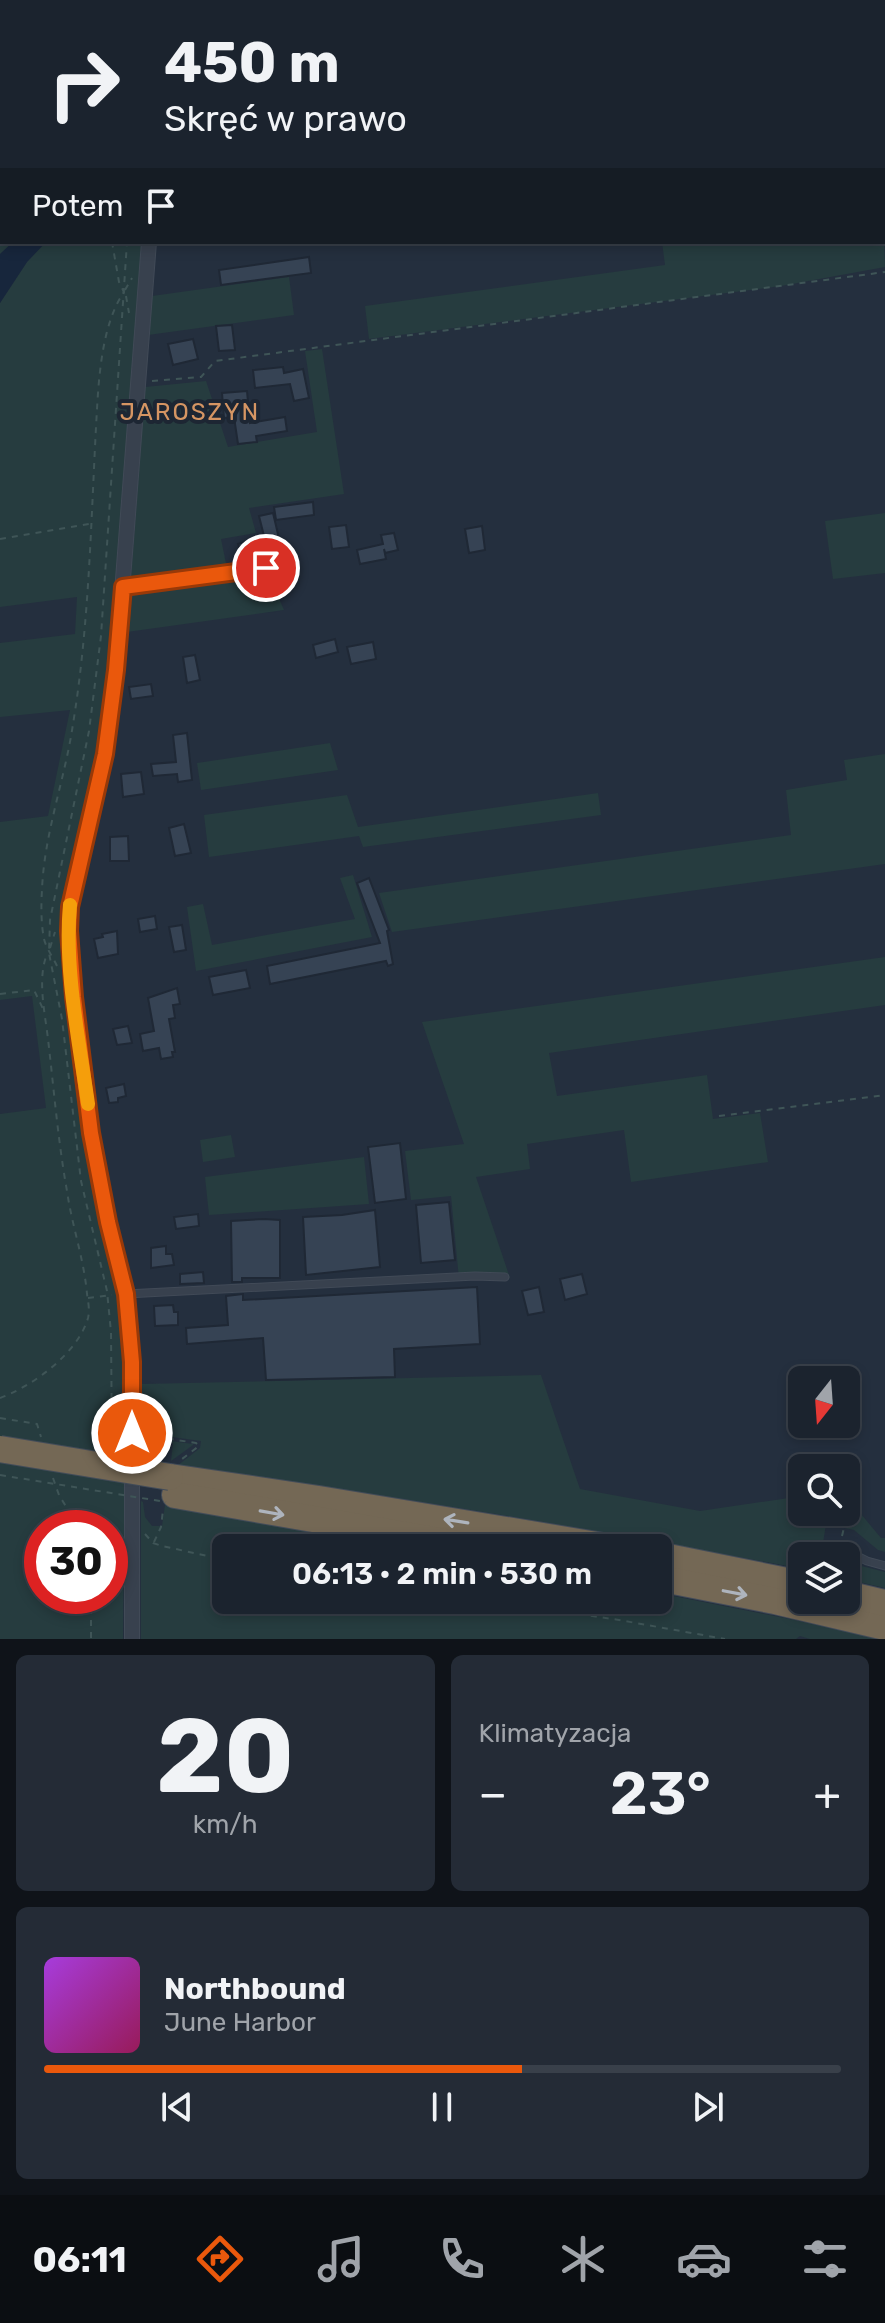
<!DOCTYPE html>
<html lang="pl">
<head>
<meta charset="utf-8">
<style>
	:root { --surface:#1b232e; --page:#242b36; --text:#f1f3f6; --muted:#a0a4aa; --line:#39404a; --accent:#ea580c }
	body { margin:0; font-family:Rubik,sans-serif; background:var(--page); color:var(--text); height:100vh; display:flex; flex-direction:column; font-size:30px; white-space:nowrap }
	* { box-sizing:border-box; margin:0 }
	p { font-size:26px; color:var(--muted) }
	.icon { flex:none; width:44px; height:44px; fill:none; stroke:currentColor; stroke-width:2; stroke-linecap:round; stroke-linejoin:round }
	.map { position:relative; height:1639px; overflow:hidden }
	.panel { display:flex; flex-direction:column; gap:16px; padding:16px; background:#0f1319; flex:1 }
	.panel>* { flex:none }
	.banner { position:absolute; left:0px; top:0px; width:886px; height:244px; box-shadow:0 4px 12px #0003,0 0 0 2px var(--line); background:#1b232e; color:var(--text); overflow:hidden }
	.needle { width:52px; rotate:197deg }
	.tools { position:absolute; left:788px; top:1366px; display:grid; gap:16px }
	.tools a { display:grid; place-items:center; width:72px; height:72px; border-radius:12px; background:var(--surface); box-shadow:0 4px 12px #0003,0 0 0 2px var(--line); font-size:40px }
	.speed { position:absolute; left:24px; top:1510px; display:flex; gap:16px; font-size:40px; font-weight:700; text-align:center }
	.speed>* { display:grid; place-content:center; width:104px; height:104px; border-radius:50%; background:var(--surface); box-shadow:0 4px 12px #0003,0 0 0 2px var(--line); line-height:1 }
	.speed .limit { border:12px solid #d22; background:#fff; color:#111 }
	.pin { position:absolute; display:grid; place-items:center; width:68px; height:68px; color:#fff; margin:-34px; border:4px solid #fff; border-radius:50%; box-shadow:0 2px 8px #0007 }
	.me { position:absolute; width:88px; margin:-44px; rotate:0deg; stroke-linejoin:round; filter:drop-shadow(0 0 6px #0008) }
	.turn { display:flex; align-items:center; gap:28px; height:168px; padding:0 32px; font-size:36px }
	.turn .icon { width:104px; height:104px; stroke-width:2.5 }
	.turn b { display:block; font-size:56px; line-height:68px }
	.then { display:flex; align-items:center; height:76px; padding:0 32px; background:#0003; gap:16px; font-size:30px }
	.big { font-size:60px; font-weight:600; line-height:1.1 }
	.panel .widget { flex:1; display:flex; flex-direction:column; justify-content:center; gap:12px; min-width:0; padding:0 28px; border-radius:12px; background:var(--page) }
	.panel .dial { align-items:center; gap:0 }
	.dial b { font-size:104px; line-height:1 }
	.song { display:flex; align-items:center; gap:24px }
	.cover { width:96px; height:96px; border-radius:12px; background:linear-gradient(135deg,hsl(280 70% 55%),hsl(330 70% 35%)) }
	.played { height:8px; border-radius:4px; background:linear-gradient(90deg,var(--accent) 60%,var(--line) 60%) }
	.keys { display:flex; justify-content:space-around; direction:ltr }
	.heat { display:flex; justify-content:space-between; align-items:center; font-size:44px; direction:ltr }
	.panel .tiles { flex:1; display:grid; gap:16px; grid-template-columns:1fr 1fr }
	.widget:last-child { grid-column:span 2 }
	.trip { position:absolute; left:212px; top:1534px; width:460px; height:80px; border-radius:12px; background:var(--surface); box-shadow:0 4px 12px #0003,0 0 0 2px var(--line); font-weight:600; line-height:80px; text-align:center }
	.menu { display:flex; height:128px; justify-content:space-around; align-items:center; background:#0b0e12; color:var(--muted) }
	.menu .icon { width:56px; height:56px }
	.menu .current { color:var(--accent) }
	.menu b { font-size:36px; color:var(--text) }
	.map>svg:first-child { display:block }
	.green { fill:#263c3f; fill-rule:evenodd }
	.water { fill:#17263c }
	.building { fill:#364354; stroke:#1f2835; stroke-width:2 }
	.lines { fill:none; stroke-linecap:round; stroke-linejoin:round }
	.service-casing { stroke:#414a57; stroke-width:9 }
	.minor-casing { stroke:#414a57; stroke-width:16 }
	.motorway-casing { stroke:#434c59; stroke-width:28 }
	.path { stroke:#3f5557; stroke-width:2; stroke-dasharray:6 6; stroke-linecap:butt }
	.service { stroke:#38414e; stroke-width:7 }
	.minor { stroke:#38414e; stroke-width:14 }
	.motorway { stroke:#746855; stroke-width:26 }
	.motorway-bridge-casing { stroke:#434c59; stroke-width:28; stroke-linecap:butt }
	.path-bridge { stroke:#3f5557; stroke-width:2; stroke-dasharray:6 6; stroke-linecap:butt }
	.motorway-bridge { stroke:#746855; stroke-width:26 }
	.oneway { stroke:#aeb4bd }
	.route-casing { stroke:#983908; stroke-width:20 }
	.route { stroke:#ea580c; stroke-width:14 }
	.slow { stroke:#f59e0b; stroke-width:14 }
	.labels { text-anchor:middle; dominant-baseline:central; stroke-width:8; stroke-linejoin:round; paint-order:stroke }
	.quarter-label { font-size:24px; letter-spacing:2px; fill:#d59563; stroke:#1d2633 }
</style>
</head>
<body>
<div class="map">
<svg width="885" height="1639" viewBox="0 0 885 1639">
	<rect width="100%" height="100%" fill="#242f3e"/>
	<!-- green -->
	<g class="green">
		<path d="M0 0H158V2H2V242H13L0 254Z"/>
		<path d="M259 0H587L573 2H244Z"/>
		<path d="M884 231 885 267 781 286 369 339 365 306 665 265 662 242H884Z"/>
		<path d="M46 242H144L111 668 94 778 65 913 119 1298 124 1355 125 1430 123 1639H0V1114L46 1108 32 996 0 1000V822L48 816 70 710 0 717V643L75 634 77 597 0 607V303L27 262ZM42 1528H110V1596H42Z"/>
		<path d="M289 277 294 315 148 335 152 296Z"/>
		<path d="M322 349 344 494 249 508 256 533 221 539 229 578 268 573 284 610 127 632 145 387 206 381 228 447 317 432 305 351Z"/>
		<path d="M885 513V573L833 579 825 521Z"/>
		<path d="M330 743 338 770 201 790 197 763Z"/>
		<path d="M885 754V864L392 932 379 893 791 835 786 790 847 780 844 760Z"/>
		<path d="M598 793 601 815 363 847 359 836 209 857 204 815 347 795 358 827Z"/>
		<path d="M353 875 372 937 196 971 187 907 203 904 212 945 355 919 340 878Z"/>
		<path d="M885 957V1005L549 1053 557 1096 707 1075 713 1119 760 1113 768 1162 631 1182 624 1130 527 1144 530 1169 476 1177 510 1278 459 1279 451 1196 411 1200 405 1151 464 1144 422 1022Z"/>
		<path d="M231 1135 235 1157 203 1162 200 1140Z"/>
		<path d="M364 1157 369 1204 209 1215 205 1177Z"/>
		<path d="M541 1375 580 1489 700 1511 802 1496V1512H846V1496L881 1538H885V1552L878 1550 854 1530 826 1524 821 1556H802V1569C594 1529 386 1494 177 1466L200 1448 201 1441 142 1433V1384Z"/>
		<path d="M142 1437 193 1444V1445L171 1461 173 1443 167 1442 158 1446 151 1459 142 1458Z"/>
		<path d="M141 1501 143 1502 145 1517 152 1526H162L165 1505 398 1548H226V1600H658V1593L795 1620 877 1639H810L800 1636 796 1639H141Z"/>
		<path d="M846 1562 885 1572V1588L846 1579Z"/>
	</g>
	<!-- water -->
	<path class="water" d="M13 242H46L27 262 0 303V254Z"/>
	<!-- building -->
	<g class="building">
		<path d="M309 257 311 273 221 285 219 270Z"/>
		<path d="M232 325 235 350 219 351 216 326Z"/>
		<path d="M193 339 198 359 173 365 168 344Z"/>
		<path d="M283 367 284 373 303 369 309 398 294 401 290 384 255 388 253 370Z"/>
		<path d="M247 391 250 423 285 417 287 431 256 436 257 442 238 444 234 417 224 418 222 393Z"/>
		<path d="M313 502 314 515 276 520 274 507Z"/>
		<path d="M273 513 282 551 243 561 238 544 264 536 259 516Z"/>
		<path d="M346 525 349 547 332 549 329 527Z"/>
		<path d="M482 526 485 550 469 553 465 529Z"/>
		<path d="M394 533 398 550 385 553 384 549 386 559 360 564 357 550 383 544 381 535Z"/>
		<path d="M335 639 338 652 316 658 313 645Z"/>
		<path d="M373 642 376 659 351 664 347 647Z"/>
		<path d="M195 655 200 680 187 683 183 657Z"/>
		<path d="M151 684 153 696 131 699 129 687Z"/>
		<path d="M187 733 192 780 178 782 177 774 153 776 151 764 176 762 173 735Z"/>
		<path d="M141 772 144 794 123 797 121 774Z"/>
		<path d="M184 824 191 853 175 856 169 828Z"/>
		<path d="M128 836 129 861H110V837Z"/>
		<path d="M369 878 389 930 387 931 393 964 388 966 386 961 270 984 267 966 380 943 357 883Z"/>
		<path d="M155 916 157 929 140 932 138 919Z"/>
		<path d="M182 925 186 950 174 952 169 927Z"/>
		<path d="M117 931 118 954 98 958 94 939 103 937 102 934Z"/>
		<path d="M246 970 250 988 213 995 209 977Z"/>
		<path d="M177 988 180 1004 173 1005 175 1018 169 1019 175 1052H172L173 1057 161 1059 159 1048 143 1051 140 1034 154 1031 148 998Z"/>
		<path d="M128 1026 132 1043 117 1045 113 1029Z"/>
		<path d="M124 1084 126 1096 118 1098V1102L109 1103 106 1088Z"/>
		<path d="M400 1143 406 1199 375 1203 368 1147Z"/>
		<path d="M449 1202 455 1260 421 1263 416 1205Z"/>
		<path d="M375 1210 380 1267 306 1275 303 1217 342 1215Z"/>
		<path d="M198 1214 199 1226 176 1229 174 1217Z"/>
		<path d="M264 1219 280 1220V1278H242V1282H232L231 1221Z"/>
		<path d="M166 1246V1254H172L174 1265 151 1268V1248Z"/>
		<path d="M203 1272 204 1283 180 1284V1274Z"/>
		<path d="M582 1274 587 1294 565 1300 560 1279Z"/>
		<path d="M477 1287 480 1344 394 1349 395 1377 266 1380 263 1338 187 1344 186 1328 228 1325 226 1296 243 1294V1300Z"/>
		<path d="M539 1287 544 1312 528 1315 522 1291Z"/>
		<path d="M173 1305 174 1312H178V1325L155 1326 154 1306Z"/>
	</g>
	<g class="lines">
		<!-- service casing -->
		<g class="service-casing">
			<g id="service">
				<path d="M123 587 266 568"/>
				<path d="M126 1294 475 1276 505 1277"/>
				<path d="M839 1547 867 1561 885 1566"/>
			</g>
		</g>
		<!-- minor casing -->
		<g class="minor-casing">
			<g id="minor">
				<path d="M645 0 647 2"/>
				<path d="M164 2V0"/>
				<path d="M884 227 885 228"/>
				<path d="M132 1639V1362L126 1294 108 1222 91 1133 74 997 69 931 73 887 105 754 116 670 149 242"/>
			</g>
		</g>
		<!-- motorway casing -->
		<g class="motorway-casing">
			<g id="motorway">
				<path d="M170 1477 319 1499 615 1548"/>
				<path d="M175 1495 480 1548"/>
				<path d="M658 1555 802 1584"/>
				<path d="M658 1578 775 1601 885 1627"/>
				<path d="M846 1594 885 1603"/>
			</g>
		</g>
		<!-- path -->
		<g class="path">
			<path d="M143 2V0"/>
			<path d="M0 202 2 201"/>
			<path d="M125 290 132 278"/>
			<path d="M126 296 129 313"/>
			<path d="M152 381 201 377 215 361 885 272"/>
			<path d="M0 539 89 524"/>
			<path d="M50 948 55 932"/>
			<path d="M57 966C53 957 46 948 44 939 41 924 41 905 42 890 44 834 65 779 73 724 90 620 91 513 97 409 99 373 103 322 124 292L119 282 112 242"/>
			<path d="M0 994 34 990 44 1011"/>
			<path d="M719 1116 885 1095"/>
			<path d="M88 1298 112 1295"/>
			<path d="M0 1398C33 1386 78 1353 88 1318 90 1310 88 1301 87 1294 84 1259 72 1226 67 1191 58 1141 54 1090 48 1039 45 1013 37 979 47 954"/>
			<path d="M0 1418 37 1424 41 1437"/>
			<path d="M144 1435 196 1443 199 1446 182 1459"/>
			<path d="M112 1447 111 1332 107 1291 81 1181 62 1019 49 953 50 920 89 731 101 636 127 242"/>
			<path d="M53 1478 59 1495 79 1528"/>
			<path d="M145 1534 153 1543 162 1546 226 1560"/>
			<path d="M842 1536 847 1515 849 1498"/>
			<path d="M154 1542 161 1527 163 1510"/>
			<path d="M91 1596V1639"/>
			<path d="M484 1600 619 1620 725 1639"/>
		</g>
		<!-- service -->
		<use href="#service" class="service"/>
		<!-- minor -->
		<use href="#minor" class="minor"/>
		<!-- motorway -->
		<use href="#motorway" class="motorway"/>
		<!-- motorway-bridge casing -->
		<g class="motorway-bridge-casing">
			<path id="motorway-bridge" d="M0 1449 170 1477"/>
		</g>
		<!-- path-bridge -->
		<path class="path-bridge" d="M0 1475 166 1502"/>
		<!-- motorway-bridge -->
		<use href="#motorway-bridge" class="motorway-bridge"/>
	</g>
	<!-- one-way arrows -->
	<defs><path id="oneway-shaft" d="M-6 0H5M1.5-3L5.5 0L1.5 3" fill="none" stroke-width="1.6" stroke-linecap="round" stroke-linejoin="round" transform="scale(2)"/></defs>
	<g class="oneway">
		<use href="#oneway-shaft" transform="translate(272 1513) rotate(10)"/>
		<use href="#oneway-shaft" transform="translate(456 1521) rotate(-171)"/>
		<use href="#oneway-shaft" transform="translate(735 1593) rotate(11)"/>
	</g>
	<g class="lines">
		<!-- route casing -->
		<g class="route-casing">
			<path id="route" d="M132 1433V1362L126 1294 108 1222 91 1133 74 997 69 931 70 907 105 754 116 670 123 587 266 568"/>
		</g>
		<!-- route -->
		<use href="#route" class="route"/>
		<!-- slow -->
		<path class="slow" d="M70 905C64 969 79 1040 88 1104"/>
	</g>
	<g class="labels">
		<!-- quarter labels -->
		<g class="quarter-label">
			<text x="190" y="412">JAROSZYN</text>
		</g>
	</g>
</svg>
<div class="tools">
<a><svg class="needle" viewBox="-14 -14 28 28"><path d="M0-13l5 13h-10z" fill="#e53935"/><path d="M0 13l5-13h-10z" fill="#a0a4aa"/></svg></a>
<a><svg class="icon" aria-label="search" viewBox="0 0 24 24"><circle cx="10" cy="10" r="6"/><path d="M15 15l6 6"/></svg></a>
<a><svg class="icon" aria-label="layers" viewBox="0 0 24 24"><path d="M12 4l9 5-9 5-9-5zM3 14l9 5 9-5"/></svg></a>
</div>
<div class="speed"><div class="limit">30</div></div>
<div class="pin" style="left:266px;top:568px;background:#d93025"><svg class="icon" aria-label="arrive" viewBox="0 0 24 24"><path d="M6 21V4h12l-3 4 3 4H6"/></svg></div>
<svg class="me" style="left:132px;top:1433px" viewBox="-20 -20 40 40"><circle r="17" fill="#ea580c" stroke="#fff" stroke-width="3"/><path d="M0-11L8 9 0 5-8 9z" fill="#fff"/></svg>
<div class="trip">06:13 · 2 min · 530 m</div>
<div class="banner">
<div class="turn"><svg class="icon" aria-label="right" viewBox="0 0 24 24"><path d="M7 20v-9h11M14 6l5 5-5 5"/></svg><div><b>450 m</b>Skręć w prawo</div></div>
<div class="then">Potem<svg class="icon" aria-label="arrive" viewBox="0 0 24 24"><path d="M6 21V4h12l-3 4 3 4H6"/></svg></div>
</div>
</div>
<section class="panel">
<div class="tiles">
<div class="widget dial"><b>20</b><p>km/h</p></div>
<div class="widget"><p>Klimatyzacja</p>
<div class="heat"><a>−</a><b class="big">23°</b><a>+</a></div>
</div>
<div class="widget">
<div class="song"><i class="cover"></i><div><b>Northbound</b><p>June Harbor</p></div></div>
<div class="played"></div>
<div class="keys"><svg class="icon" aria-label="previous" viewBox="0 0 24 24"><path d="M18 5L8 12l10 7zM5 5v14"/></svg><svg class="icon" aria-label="pause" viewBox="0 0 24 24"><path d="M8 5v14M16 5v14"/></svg><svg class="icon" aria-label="next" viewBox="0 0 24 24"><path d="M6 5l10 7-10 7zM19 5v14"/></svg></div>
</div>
</div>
</section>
<nav class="menu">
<b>06:11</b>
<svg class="icon current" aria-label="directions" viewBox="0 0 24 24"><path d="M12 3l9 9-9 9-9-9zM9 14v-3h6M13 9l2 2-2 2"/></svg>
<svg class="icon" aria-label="music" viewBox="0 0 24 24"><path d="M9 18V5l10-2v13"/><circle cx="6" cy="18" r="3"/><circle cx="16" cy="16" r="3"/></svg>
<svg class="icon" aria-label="phone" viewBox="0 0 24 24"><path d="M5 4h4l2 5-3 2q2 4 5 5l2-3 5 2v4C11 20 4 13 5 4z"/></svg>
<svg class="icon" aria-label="climate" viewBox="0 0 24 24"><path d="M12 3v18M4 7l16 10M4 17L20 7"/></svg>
<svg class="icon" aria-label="car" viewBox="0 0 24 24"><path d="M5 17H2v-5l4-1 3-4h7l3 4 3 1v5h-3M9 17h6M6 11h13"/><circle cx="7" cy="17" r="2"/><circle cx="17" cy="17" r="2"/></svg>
<svg class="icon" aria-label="filters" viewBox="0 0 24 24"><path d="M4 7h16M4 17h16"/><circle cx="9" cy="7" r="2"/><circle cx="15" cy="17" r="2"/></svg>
</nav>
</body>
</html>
